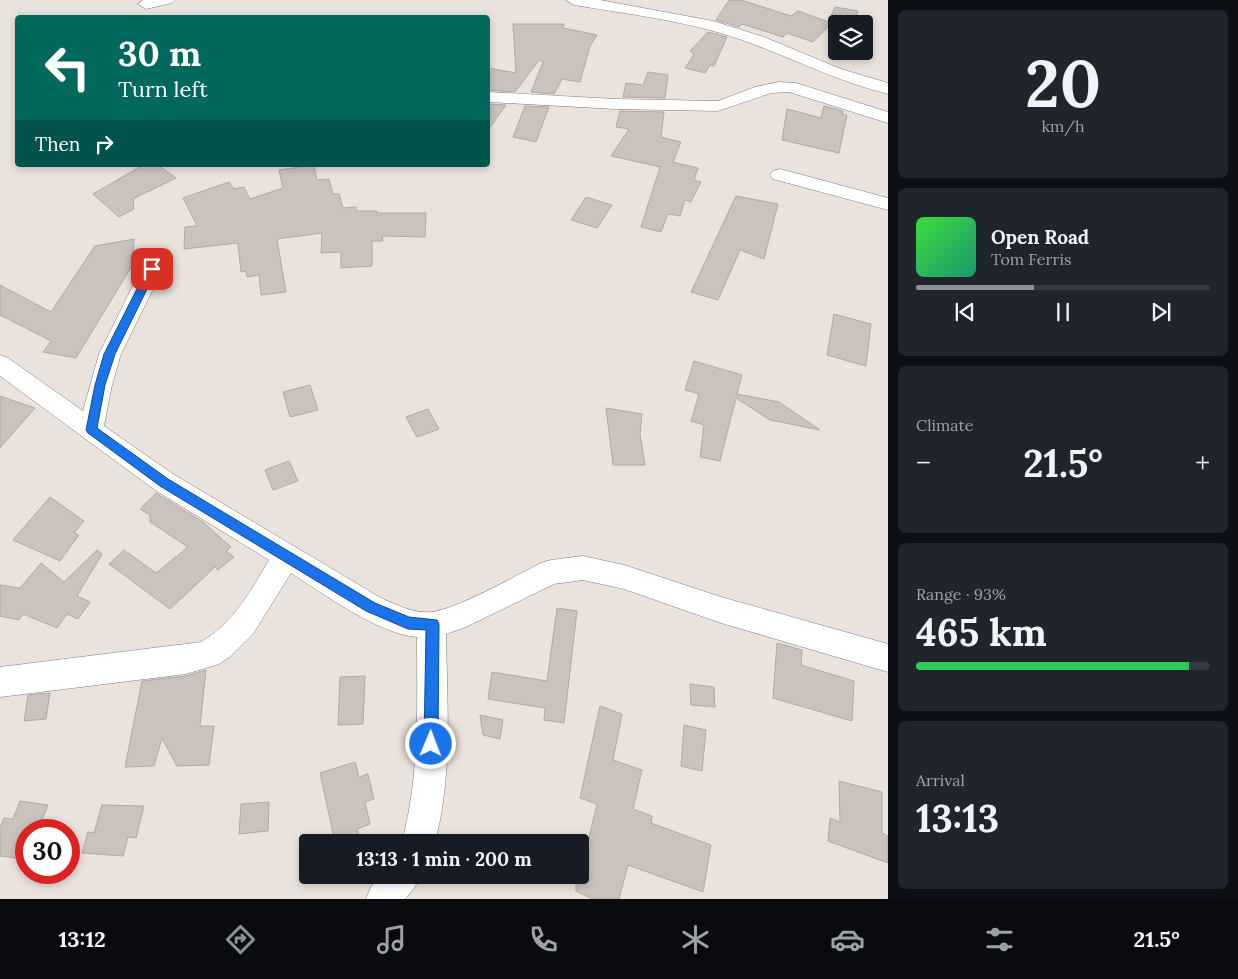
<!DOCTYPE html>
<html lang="en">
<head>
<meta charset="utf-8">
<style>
	:root { --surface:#171b24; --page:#20242c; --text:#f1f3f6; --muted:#9ea1a6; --line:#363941; --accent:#8c9099 }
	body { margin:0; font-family:Lora,serif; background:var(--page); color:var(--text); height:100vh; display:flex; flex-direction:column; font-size:19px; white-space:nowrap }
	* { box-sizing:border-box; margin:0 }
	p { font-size:16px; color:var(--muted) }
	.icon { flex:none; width:28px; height:28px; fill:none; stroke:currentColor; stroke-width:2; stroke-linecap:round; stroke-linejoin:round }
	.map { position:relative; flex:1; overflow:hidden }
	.side { display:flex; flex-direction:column; gap:10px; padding:10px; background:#0d0f14; width:350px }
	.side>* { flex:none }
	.hud { position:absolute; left:15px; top:15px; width:475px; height:152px; border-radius:5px; box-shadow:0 2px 8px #0003; background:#00695c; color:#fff; overflow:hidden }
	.buttons { position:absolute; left:828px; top:15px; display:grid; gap:10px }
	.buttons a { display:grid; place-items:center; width:45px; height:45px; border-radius:5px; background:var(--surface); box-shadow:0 2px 8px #0003; font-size:25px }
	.speed { position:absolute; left:15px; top:819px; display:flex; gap:10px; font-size:25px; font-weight:700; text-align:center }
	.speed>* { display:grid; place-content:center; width:65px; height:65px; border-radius:50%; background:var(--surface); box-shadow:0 2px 8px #0003; line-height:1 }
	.speed .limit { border:8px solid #d22; background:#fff; color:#111 }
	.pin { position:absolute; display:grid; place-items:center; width:42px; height:42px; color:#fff; margin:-21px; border-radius:10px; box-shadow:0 2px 8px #0006 }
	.me { position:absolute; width:55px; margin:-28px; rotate:1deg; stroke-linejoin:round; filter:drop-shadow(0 0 4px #0008) }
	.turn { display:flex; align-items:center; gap:18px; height:105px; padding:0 20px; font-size:22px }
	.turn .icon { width:65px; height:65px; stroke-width:2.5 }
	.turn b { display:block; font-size:35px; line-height:42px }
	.then { display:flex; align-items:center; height:48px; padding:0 20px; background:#0003; gap:10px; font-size:19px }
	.big { font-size:38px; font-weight:800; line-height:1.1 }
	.side .card { flex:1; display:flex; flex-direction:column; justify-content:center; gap:8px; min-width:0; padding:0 18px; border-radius:8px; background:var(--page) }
	.side .dial { align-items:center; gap:0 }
	.dial b { font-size:65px; line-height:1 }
	.song { display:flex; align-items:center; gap:15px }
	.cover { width:60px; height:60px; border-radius:8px; background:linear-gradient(135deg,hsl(120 70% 55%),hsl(160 70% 35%)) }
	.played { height:5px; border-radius:2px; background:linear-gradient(90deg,var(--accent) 40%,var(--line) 40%) }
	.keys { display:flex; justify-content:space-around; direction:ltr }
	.heat { display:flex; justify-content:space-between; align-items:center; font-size:28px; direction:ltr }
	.charge { height:8px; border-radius:4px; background:linear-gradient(90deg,#34c759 93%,var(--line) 0) }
	.trip { position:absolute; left:299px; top:834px; width:290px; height:50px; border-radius:5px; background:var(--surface); box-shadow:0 2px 8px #0003; font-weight:800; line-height:50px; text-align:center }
	.menu { display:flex; height:80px; justify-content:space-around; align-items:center; background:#090b0e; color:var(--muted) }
	.menu .icon { width:35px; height:35px }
	.menu .active { color:var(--accent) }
	.menu b { font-size:22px; color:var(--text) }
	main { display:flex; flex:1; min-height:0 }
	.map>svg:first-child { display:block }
	.building { fill:#c9c2bd; stroke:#b0a9a4 }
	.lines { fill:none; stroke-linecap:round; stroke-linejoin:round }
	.minor-casing { stroke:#817b76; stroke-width:1 }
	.minor { fill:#fff; fill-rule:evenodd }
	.route { fill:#1a73e8; stroke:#114b97 }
</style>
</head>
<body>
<main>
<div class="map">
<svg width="888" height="899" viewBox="0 0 888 899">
	<rect width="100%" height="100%" fill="#e9e2dd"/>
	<!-- building -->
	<g class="building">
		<path d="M729 0H741L791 16 798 11 829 22 835 7 858 11 854 24H836V27L830 25 813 42 787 33 783 37 742 24 739 27 716 20Z"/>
		<path d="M513 24H564L563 28 597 35 590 46 580 82 562 79 554 94 531 92 543 62 539 60 515 92 488 90V68L516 73Z"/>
		<path d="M708 32 727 37 714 66 710 65 705 73 685 68 694 54 690 51Z"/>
		<path d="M648 72 668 75 665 98 623 97 626 83 643 85Z"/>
		<path d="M488 104 506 105 488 130Z"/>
		<path d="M525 106 549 107 536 142 513 137Z"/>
		<path d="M824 106 843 111 842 114 847 115 839 153 782 140 787 109 821 118Z"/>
		<path d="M620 111 664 112 661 137 681 142 673 162 698 168 694 180 701 182 691 202 685 200 680 216 668 214 661 232 641 227 660 167 611 156 629 129 616 127Z"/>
		<path d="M143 165H158L176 178 133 199 134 209 119 217 93 194Z"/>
		<path d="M314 165 317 180 329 179 333 194H339L343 208 356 207V211H377V213H426L425 237 382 236 383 241H372V266L341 268V252L321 253 322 233 277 239 286 292 261 295 259 275 247 277 246 271 241 272 238 243 184 249 185 227 197 226 183 198 229 182 234 189 244 187 250 199 283 188 279 170Z"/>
		<path d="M736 196 778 204 764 259 740 250 718 300 691 292Z"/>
		<path d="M586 197 612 205 597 228 571 220Z"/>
		<path d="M134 239 133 264 76 358 43 352 51 341 0 315V285L51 312 95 246Z"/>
		<path d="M834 314 871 324 866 366 827 355Z"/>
		<path d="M694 361 742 375 737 394 779 402 820 430 770 420 736 398 720 461 700 457 704 425 691 421 699 394 685 390Z"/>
		<path d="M310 385 318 410 290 417 283 392Z"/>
		<path d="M0 396 35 408 0 448Z"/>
		<path d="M606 408 642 414 640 434 645 465H613Z"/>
		<path d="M428 409 439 429 417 437 406 417Z"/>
		<path d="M289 461 298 481 273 490 265 470Z"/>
		<path d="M156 493 203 522 231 547 226 551 234 557 218 570 215 567 170 609 109 564 124 550 156 573 188 547 150 522V515L140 509Z"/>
		<path d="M50 497 84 521 74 533 79 535 60 561 13 540Z"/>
		<path d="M97 550 102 554 77 596 90 602 78 619 67 614 57 628 23 614 19 620 0 616V585L20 588 41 563 64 582Z"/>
		<path d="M557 608 577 611 564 723 544 720 545 708 488 699 492 672 547 681Z"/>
		<path d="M777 643 802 650 801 665 854 681 852 721 773 698Z"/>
		<path d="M206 670 200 726H214L209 765 177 766 162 738 154 766 125 767 142 681 186 676Z"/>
		<path d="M365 676 363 724 338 725 340 677Z"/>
		<path d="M690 684 714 687 715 707 691 705Z"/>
		<path d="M50 693 46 719 24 721 28 695Z"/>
		<path d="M600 706 622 714 613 760 642 770 633 809 652 816 651 823 711 845 703 892 628 865 619 899H592L576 891V884L580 875 597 804 580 798Z"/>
		<path d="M480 715 503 720 500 739 483 735Z"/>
		<path d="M684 725 706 730 702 771 681 766Z"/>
		<path d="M355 762 359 777 368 774 374 799 365 802 370 824 357 829 361 842H335L320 773Z"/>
		<path d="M839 781 882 792V833L888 836V863L828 841 830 818 840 822Z"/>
		<path d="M20 801 48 805 38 830H26V859L0 856V828L4 818 13 819Z"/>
		<path d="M269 802 268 831 239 834 241 804Z"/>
		<path d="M102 805 144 806 136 838 128 837 123 856 82 853 88 832 94 833Z"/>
	</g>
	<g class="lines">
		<!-- minor casing -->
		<g class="minor-casing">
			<g id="minor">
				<path d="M143 0H175L172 3 146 9 138 4Z"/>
				<path d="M566 0H600L713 21 764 37 841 69 888 83V94C840 82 798 61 753 44 696 22 634 15 574 5Z"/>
				<path d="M779 82 796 83 888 112V123L789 92 771 93 718 111 615 109 488 102V92L615 99 718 101 755 87Z"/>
				<path d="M780 169 888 198V210L773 179 770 175 773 171Z"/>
				<path d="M152 262 159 264 163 269 121 354 112 385 104 426 173 474 381 598C397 605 414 614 432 612 459 608 515 576 541 563L551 560 583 556 624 565 721 597 888 644V672L721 623 624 589 583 580 554 584 466 627 446 634C447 704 453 774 435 842H402C420 774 417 706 417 637 378 634 324 594 291 573L253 634 231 656 219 664 186 674 0 697V667L201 642C233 624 251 590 269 560L155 490 0 376V355L8 358 83 411 99 354 141 269 145 264Z"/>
				<path d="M381 875H420L415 887 405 899H366L371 887Z"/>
			</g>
		</g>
		<!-- minor -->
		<use href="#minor" class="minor"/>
	</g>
	<!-- route -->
	<path class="route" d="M152 265 157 269 115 354 105 385 97 428 168 479 375 603 409 617 437 620 439 624 438 744 436 749 431 751 426 749 424 744 426 630 408 629 366 611 160 486 88 433 86 430 95 385 104 354 147 269Z"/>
</svg>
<div class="buttons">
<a><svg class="icon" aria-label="layers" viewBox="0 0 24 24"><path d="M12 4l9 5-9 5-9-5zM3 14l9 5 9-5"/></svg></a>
</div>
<div class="speed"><div class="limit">30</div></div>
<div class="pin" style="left:152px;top:269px;background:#d93025"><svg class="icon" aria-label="arrive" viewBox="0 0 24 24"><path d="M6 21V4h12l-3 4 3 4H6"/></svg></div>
<svg class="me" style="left:431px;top:744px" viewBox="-20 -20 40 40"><circle r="17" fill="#1a73e8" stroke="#fff" stroke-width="3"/><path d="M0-11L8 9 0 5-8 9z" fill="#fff"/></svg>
<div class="trip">13:13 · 1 min · 200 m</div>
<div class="hud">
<div class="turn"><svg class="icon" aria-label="left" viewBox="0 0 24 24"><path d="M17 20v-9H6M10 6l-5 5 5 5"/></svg><div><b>30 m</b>Turn left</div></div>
<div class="then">Then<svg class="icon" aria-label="right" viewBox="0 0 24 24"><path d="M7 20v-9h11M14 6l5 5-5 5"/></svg></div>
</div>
</div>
<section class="side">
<div class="card dial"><b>20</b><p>km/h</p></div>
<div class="card">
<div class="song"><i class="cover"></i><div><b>Open Road</b><p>Tom Ferris</p></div></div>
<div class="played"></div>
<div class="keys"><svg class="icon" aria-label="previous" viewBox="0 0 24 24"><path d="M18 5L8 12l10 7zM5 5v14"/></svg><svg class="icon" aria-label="pause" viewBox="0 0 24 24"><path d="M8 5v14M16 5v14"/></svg><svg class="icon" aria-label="next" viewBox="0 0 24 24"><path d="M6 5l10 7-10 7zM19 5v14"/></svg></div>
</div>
<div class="card"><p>Climate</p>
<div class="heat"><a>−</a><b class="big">21.5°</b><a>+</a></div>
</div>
<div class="card"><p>Range · 93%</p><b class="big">465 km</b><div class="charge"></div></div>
<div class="card"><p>Arrival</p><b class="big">13:13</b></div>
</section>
</main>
<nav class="menu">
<b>13:12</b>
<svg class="icon active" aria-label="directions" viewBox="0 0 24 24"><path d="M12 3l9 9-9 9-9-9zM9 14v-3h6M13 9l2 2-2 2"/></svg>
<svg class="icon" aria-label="music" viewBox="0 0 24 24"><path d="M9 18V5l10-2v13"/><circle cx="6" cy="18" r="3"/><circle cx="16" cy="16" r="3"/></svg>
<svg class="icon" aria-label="phone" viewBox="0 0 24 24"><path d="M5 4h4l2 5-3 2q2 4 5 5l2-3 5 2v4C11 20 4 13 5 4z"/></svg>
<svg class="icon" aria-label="climate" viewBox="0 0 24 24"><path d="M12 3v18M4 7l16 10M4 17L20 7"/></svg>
<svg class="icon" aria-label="car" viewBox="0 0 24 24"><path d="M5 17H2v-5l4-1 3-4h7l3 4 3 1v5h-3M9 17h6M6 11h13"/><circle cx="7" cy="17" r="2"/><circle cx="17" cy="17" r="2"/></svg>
<svg class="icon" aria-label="filters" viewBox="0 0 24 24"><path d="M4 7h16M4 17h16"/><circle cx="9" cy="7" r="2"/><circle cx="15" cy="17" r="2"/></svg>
<b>21.5°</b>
</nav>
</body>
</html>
